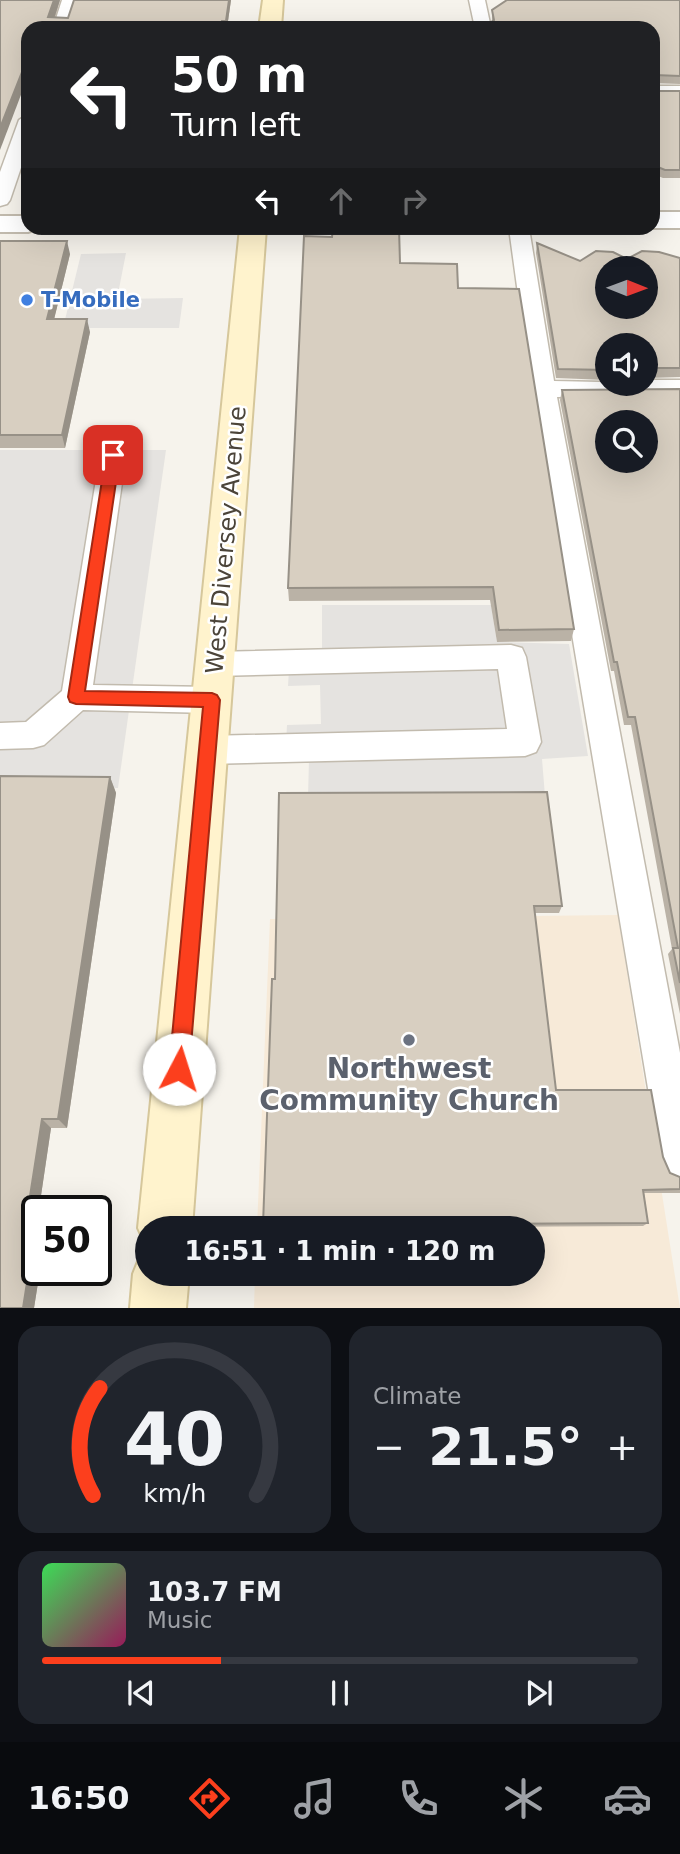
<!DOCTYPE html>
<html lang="en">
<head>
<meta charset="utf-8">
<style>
	:root { --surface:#171b24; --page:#20242c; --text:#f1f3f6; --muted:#9ea1a6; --line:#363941; --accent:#fc3f1d }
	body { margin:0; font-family:"DejaVu Sans",sans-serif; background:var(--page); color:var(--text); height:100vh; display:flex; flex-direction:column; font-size:26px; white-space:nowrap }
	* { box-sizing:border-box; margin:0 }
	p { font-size:23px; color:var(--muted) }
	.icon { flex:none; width:38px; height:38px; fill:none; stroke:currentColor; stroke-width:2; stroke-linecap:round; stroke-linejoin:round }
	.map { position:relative; height:1308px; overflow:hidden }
	.side { display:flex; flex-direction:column; gap:18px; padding:18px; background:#0d0f14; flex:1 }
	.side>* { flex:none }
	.guide { position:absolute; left:21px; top:21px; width:639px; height:214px; border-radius:21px; box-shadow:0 7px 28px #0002; background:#202124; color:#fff; overflow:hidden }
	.needle { width:46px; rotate:91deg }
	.controls { position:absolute; left:595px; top:256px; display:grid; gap:14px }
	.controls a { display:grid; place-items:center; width:63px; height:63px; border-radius:50%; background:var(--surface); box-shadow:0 7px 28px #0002; font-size:35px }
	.speed { position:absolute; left:21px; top:1195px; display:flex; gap:14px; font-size:35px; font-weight:700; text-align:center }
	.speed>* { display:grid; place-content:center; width:91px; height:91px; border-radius:50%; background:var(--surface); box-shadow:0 7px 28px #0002; line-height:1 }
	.speed .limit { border:4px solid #111; border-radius:10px; background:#fff; color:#111 }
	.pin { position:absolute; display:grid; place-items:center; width:60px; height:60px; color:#fff; margin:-30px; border-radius:14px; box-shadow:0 4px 10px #0006 }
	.me { position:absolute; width:77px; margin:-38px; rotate:5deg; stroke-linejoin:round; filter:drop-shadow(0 0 5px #0008) }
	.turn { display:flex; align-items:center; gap:24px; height:147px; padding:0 35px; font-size:32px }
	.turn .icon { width:91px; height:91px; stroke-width:2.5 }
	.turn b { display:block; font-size:49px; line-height:60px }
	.lanes { display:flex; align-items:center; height:66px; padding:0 35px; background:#0003; justify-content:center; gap:35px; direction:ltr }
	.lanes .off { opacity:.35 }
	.big { font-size:52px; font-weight:700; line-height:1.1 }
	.side .widget { flex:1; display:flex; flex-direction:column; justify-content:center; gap:10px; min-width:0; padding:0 24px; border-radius:21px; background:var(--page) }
	.side .dial { align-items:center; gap:0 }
	.dial svg { height:182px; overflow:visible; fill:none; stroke:var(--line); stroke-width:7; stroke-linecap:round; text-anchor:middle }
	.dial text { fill:var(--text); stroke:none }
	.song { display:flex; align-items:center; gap:21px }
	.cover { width:84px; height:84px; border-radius:10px; background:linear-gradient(135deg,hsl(130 70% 55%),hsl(330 70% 35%)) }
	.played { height:7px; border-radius:4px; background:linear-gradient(90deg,var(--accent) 30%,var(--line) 30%) }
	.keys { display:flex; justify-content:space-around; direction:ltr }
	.heat { display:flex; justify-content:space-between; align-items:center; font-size:38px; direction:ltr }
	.side .tiles { flex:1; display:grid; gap:18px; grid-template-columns:1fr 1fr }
	.widget:last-child { grid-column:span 2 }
	.trip { position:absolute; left:135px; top:1216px; width:410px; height:70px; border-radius:35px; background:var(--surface); box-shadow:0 7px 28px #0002; font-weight:700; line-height:70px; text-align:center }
	.dock { display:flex; height:112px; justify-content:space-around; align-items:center; background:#090b0e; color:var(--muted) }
	.dock .icon { width:49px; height:49px }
	.dock .active { color:var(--accent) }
	.dock b { font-size:32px; color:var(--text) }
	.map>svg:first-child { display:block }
	.commercial { fill:#f7ead8 }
	.parking { fill:#e5e3e0 }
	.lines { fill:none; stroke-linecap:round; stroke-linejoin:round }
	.service-casing { stroke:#c2bbae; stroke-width:3 }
	.minor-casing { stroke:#c2bbae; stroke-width:4 }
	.secondary-casing { stroke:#d6c79b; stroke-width:4 }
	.service { fill:#fff; fill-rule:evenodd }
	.minor { fill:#fff; fill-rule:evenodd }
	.secondary { fill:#fff3cd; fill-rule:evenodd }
	.wall { fill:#bab2a6 }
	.shaded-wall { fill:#979187 }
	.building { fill:#d8cfc1; stroke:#979187; stroke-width:2; fill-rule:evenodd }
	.route { fill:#fc3f1d; stroke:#a42913; stroke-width:2 }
	.shop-dot { fill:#3f7fe0; stroke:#fff; stroke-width:2.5 }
	.worship-dot { fill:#6b7280; stroke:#fff; stroke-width:2.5 }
	.labels { text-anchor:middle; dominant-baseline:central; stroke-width:5; stroke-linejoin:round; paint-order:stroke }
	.far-shop-label { font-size:21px; font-weight:bold; fill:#366cbe; stroke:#fff; text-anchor:start }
	.street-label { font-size:24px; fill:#4b4439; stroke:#fff }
	.near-worship-label { font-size:28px; font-weight:bold; fill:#5b616d; stroke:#fff }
</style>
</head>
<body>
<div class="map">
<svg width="680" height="1308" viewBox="0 0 680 1308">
	<rect width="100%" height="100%" fill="#f6f3ec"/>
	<!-- commercial -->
	<path class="commercial" d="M618 915 680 1308H254L255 1274H532V1228H257L270 919Z"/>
	<!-- parking -->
	<g class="parking">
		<path d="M126 253 117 299 183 298 179 328H63L81 254Z"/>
		<path d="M0 450H166L118 788H0Z"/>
		<path d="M322 605H491L497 642 569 644 588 756 542 759 545 796 308 797 309 760 285 761 287 725 321 724 320 685 288 686 290 653 322 652Z"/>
	</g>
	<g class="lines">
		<!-- service casing -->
		<g class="service-casing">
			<g id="service">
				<path d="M62 0H78L69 28H53Z"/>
				<path d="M469 0H485L491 28H475Z"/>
				<rect x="653" y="86" width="27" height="10"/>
				<path d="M28 114V147L10 200 7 204 0 206V172L19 120Z"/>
				<path d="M509 228H529L554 381 646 383V380H680V396L557 397 680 1053V1180L666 1174 660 1160 531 389Z"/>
				<path d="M113 446 122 449 126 455 93 685 211 687 222 691 226 700 222 709 211 713 83 710 44 745 33 748 0 749V723L26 722 62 691 100 455 104 449Z"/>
				<path d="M511 645 522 648 526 657 541 742 536 752 525 756 207 764 196 760 191 750 196 740 207 736 507 729 498 669 215 676 204 673 200 664 204 655 215 652Z"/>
			</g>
		</g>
		<!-- minor casing -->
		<g class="minor-casing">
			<g id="minor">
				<path d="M653 212H680V228H651Z"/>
				<path d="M0 216H28V228H39L28 232H0Z"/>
			</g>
		</g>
		<!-- secondary casing -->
		<g class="secondary-casing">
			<g id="secondary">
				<path d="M263 0H283L281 28H259Z"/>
				<path d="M240 228H266L192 1228H147V1248L138 1228Z"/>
				<path d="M147 1252V1274H189L186 1308H130L133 1274 141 1254Z"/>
			</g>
		</g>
		<!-- service -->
		<use href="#service" class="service"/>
		<!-- minor -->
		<use href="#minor" class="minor"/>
		<!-- secondary -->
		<use href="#secondary" class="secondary"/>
	</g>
	<!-- wall -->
	<g class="wall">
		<path d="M0 0H60L55 18H68L231 0 227 28H28V79H27Z"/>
		<path d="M680 0V84L653 83V28H489L490 23 492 21V10Z"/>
		<path d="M653 89 655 91H680V178H663L653 174Z"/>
		<path d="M0 241 70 254 54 319 90 332 65 448H0Z"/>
		<path d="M537 243 580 261 680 258V377L646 378V345H607V380L556 378 536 253Z"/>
		<path d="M400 263 458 288 574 629 571 641 497 642 490 600 289 601 288 588Z"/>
		<path d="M680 389V1014L668 954 672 949 631 725H624L614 671H611L560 400 562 390Z"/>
		<path d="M110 777 116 793 67 1128H51L39 1209 40 1270 34 1308H0Z"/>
		<path d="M279 793 562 906 559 913H535L556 1090 663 1157 670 1173 680 1177V1193H644L648 1223 643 1226 265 1228 263 1225 275 979Z"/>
	</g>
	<!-- shaded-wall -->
	<g class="shaded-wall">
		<path d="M54 0H60L51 28 48 17Z"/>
		<path d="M229 0H231L227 28H226V21Z"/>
		<path d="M24 67 27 79 0 150V128Z"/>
		<path d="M67 241 70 254 51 332 47 319Z"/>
		<path d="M87 319 90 332 65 448 62 435Z"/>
		<path d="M110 777 116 793 67 1128 58 1119Z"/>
		<path d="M42 1119 51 1128 39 1209 42 1211H37L28 1209Z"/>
		<path d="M37 1219V1270H40L34 1308H23Z"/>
	</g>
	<!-- building -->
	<g class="building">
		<path d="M0 0H54L48 17 68 18 74 0H229L226 21H222L221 28H28V67H24L0 128Z"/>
		<path d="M507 0H680V76L655 75 653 86V28H491L490 23 494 20 492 10Z"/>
		<path d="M653 89 655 91H680V170H665L653 165Z"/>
		<path d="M333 228H399L400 263 457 264 458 288 519 289 574 629 499 630 493 587 288 588 304 236 332 237Z"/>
		<path d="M0 241H67L47 319H87L62 435H0Z"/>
		<path d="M537 243 580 261 596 251 613 252 627 259 642 251 659 252 680 258V368H649L646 370V345H607V370L558 369ZM607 268H646V306H607Z"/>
		<path d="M680 389V983L673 948H678L635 717H628L617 662H614L562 390ZM607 422H646V460H607Z"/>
		<path d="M0 776 110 777 58 1119H42L28 1209H38V1211H37V1219L23 1308H0Z"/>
		<path d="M547 792 562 906H534L556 1090H651L663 1157 670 1173 680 1177V1189L643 1190 648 1223 263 1225 272 979H275L279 793Z"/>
	</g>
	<!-- route -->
	<path class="route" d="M113 451 120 455 85 691 212 693 217 695 220 700 189 1069 186 1076 179 1079 172 1076 169 1069 203 707 76 704 70 702 68 697 106 455Z"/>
	<!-- markers -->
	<circle class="shop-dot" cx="27" cy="300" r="7"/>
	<circle class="worship-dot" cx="409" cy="1040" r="7"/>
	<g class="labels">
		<!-- far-shop labels -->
		<g class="far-shop-label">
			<text x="41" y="300">T-Mobile</text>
		</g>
		<!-- street labels -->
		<g class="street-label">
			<text transform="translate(226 540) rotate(-85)">West Diversey Avenue</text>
		</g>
		<!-- near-worship labels -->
		<g class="near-worship-label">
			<text x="409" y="1068">Northwest<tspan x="409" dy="32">Community Church</tspan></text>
		</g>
	</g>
</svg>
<div class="controls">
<a><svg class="needle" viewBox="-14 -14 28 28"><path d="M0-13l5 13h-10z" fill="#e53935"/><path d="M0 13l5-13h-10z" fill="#9ea1a6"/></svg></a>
<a><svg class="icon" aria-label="sound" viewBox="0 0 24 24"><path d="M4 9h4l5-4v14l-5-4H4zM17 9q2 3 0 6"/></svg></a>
<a><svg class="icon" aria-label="search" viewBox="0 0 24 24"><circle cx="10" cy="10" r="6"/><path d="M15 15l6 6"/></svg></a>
</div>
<div class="speed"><div class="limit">50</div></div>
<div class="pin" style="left:113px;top:455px;background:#d93025"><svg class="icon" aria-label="arrive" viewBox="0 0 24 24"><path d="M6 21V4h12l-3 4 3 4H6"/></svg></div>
<svg class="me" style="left:179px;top:1069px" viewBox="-20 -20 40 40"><circle r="19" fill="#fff"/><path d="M0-13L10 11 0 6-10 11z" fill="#fc3f1d"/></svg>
<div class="trip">16:51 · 1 min · 120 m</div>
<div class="guide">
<div class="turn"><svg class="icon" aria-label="left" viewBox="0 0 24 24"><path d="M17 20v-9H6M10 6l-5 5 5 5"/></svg><div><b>50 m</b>Turn left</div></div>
<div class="lanes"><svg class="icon" aria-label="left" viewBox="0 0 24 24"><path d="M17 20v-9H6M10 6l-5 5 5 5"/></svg><svg class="icon off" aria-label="ahead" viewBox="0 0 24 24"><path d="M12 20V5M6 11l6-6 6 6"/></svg><svg class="icon off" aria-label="right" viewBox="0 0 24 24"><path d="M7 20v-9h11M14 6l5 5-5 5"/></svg></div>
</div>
</div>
<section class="side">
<div class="tiles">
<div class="widget dial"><svg viewBox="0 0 100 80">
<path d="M14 69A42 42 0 1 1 86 69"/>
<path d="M14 69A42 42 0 0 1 17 22" stroke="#fc3f1d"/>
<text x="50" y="56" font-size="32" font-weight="700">40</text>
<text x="50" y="72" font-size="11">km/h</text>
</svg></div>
<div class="widget"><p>Climate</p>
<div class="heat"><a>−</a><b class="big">21.5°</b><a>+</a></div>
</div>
<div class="widget">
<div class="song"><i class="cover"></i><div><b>103.7 FM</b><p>Music</p></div></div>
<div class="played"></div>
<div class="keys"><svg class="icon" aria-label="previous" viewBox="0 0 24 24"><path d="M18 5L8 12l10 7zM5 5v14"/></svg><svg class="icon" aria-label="pause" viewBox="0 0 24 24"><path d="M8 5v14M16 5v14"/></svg><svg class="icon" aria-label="next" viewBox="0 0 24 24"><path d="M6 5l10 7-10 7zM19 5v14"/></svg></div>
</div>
</div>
</section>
<nav class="dock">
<b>16:50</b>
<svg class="icon active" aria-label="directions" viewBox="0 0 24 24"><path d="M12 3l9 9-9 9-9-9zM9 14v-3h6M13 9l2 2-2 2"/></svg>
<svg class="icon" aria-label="music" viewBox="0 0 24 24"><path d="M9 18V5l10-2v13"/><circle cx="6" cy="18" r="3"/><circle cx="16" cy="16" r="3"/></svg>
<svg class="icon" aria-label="phone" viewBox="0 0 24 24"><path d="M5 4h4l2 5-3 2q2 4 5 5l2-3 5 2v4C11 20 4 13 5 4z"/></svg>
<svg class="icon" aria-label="climate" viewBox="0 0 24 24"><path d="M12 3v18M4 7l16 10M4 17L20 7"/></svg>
<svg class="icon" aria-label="car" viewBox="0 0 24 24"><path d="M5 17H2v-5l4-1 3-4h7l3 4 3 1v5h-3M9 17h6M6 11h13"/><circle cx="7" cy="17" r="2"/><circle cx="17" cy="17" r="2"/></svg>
</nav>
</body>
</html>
